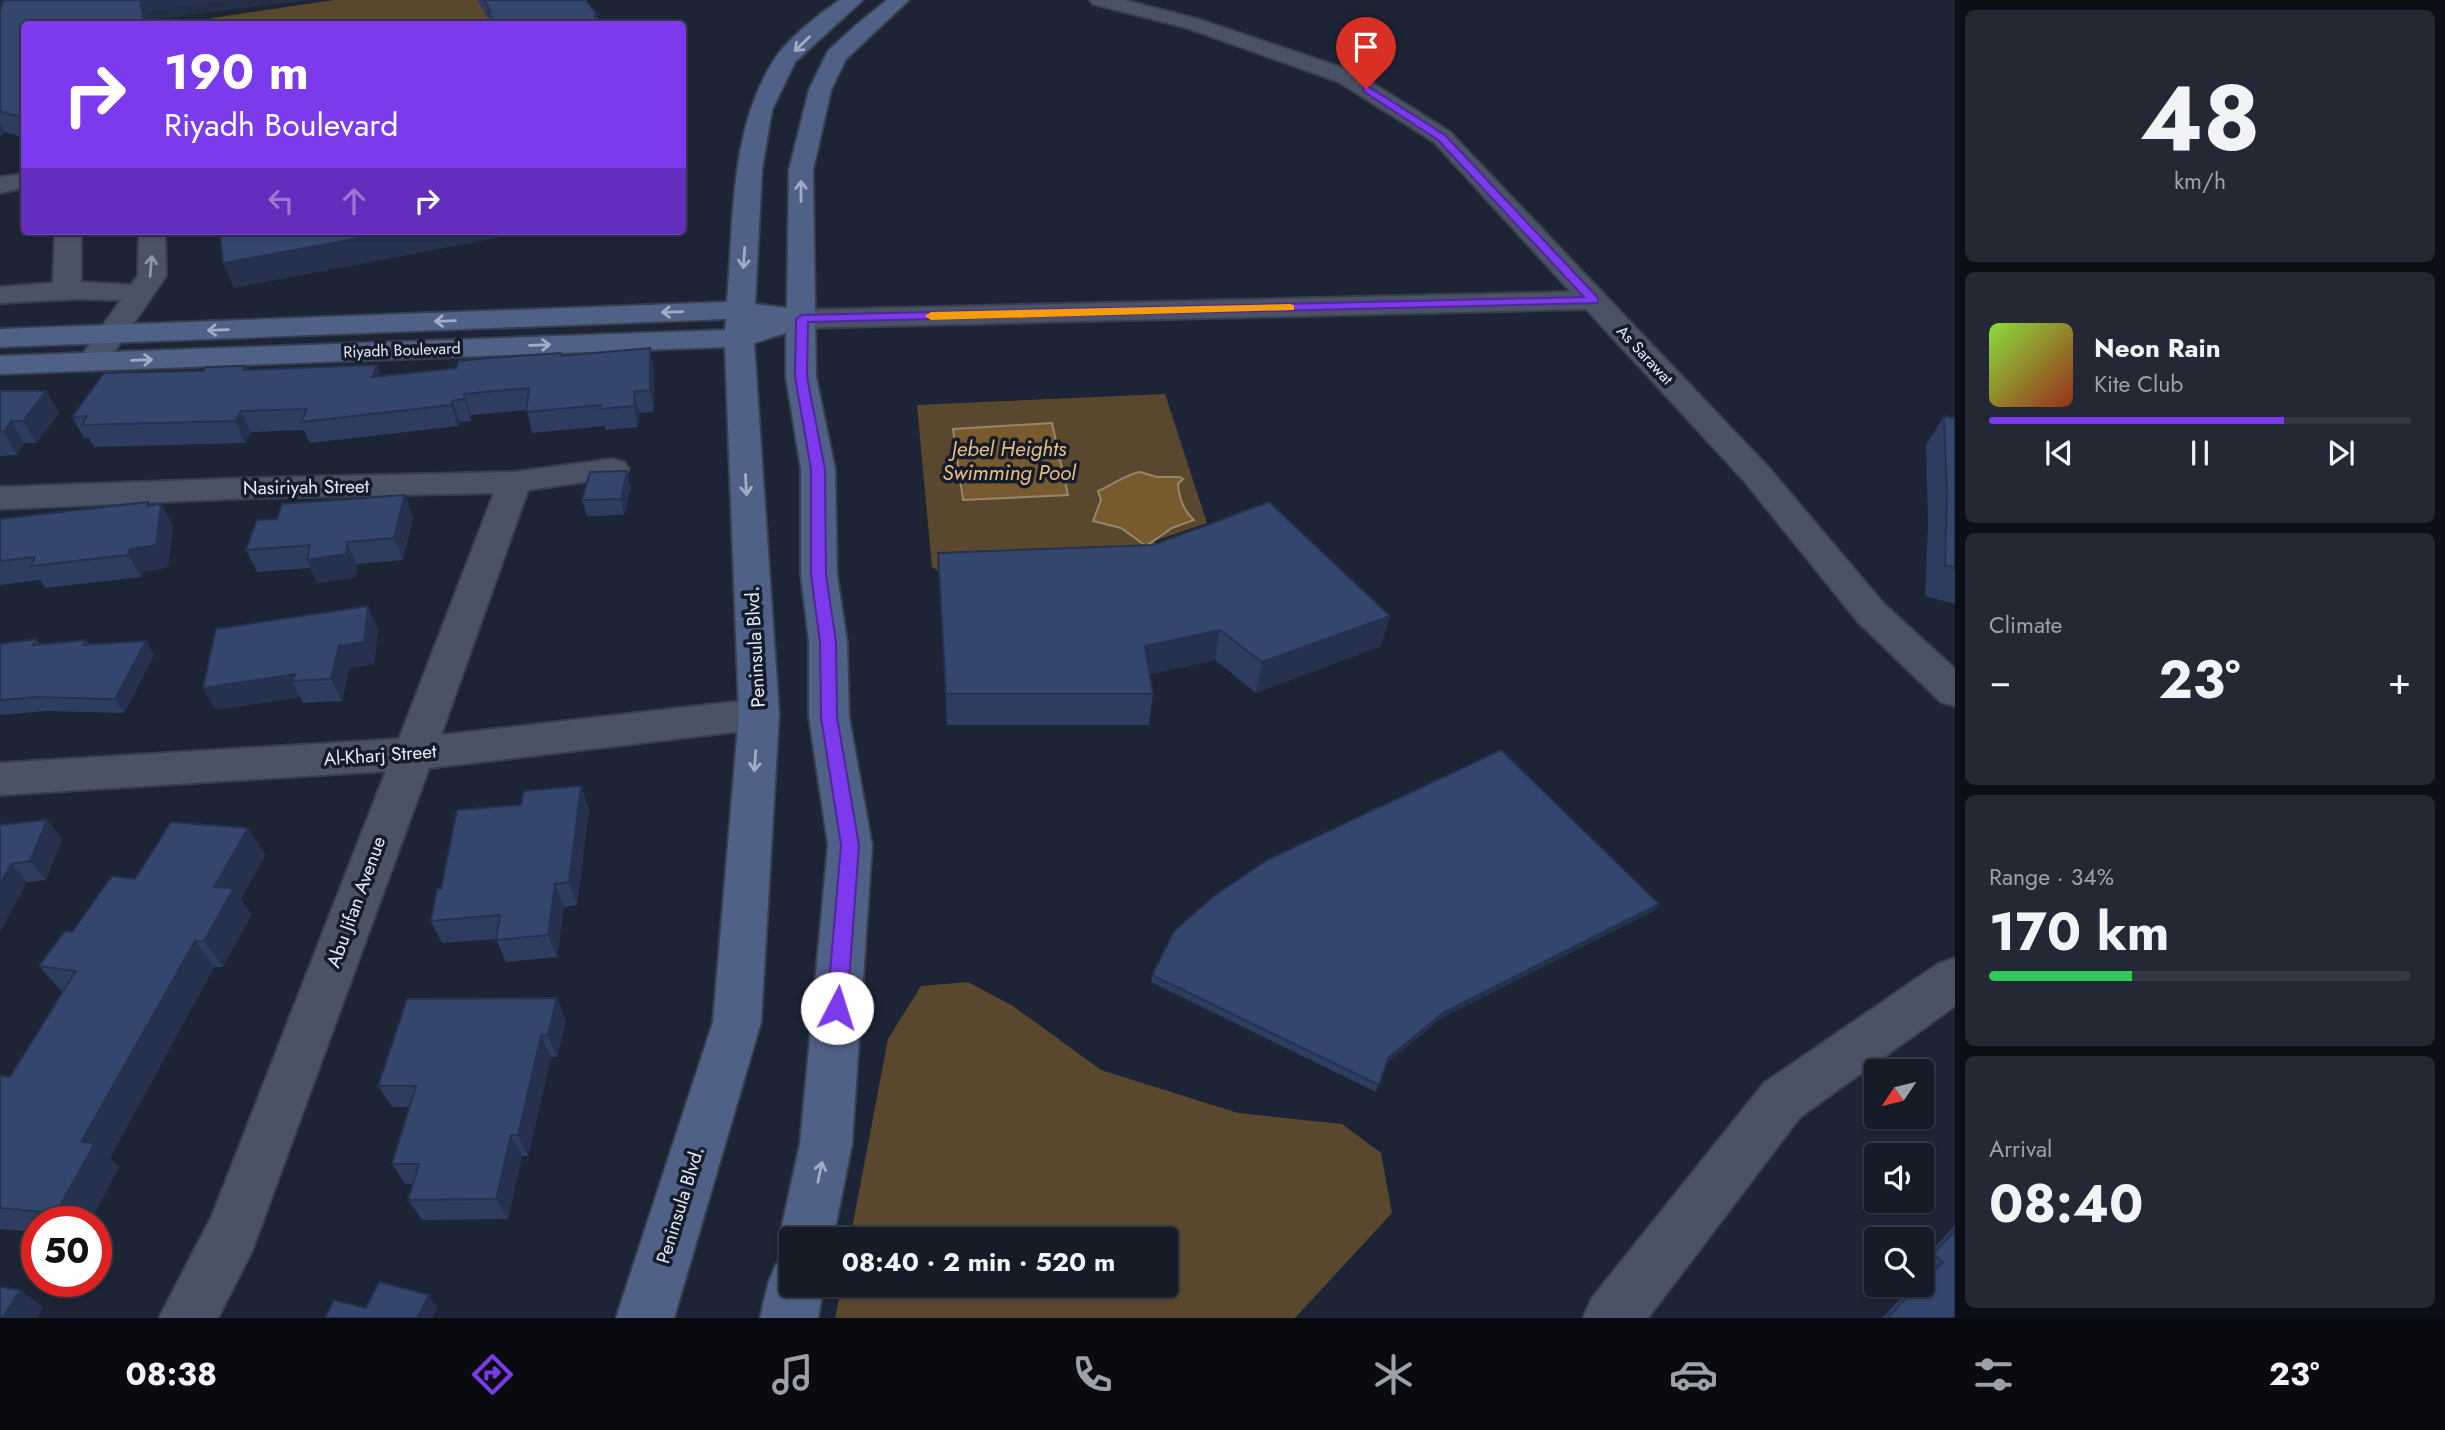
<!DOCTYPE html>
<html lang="en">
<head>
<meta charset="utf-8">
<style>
	:root { --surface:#161b28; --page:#232834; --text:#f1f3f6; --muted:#9ea1a8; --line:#353945; --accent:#7c3aed }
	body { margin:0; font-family:Jost,sans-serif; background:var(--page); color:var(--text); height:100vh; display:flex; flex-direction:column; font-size:26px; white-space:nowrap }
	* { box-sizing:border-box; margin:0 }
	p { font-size:23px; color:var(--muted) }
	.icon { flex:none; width:38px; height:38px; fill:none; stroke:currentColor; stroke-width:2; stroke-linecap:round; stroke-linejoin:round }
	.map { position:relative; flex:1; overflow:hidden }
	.sheet { display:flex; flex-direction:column; gap:10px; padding:10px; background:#0c0f16; width:490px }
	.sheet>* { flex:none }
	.guide { position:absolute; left:21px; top:21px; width:665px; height:214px; border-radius:7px; box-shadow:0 2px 5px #0004,0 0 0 2px var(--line); background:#7c3aed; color:#fff; overflow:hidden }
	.needle { width:46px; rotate:235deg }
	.buttons { position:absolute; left:1864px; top:1059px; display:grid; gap:14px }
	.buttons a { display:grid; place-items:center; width:70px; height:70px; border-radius:7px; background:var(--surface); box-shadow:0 2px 5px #0004,0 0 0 2px var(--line); font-size:35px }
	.speed { position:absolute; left:21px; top:1206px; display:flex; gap:14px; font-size:35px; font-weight:700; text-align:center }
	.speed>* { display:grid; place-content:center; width:91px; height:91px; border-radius:50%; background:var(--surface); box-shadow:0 2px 5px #0004,0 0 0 2px var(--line); line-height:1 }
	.speed .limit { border:10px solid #d22; background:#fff; color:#111 }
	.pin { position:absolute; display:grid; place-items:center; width:60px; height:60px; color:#fff; margin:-72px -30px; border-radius:50% 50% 50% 0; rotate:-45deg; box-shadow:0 0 7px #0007 }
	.pin .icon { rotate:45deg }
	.me { position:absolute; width:77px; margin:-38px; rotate:5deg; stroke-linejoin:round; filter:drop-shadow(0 0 5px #0008) }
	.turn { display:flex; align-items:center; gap:24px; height:147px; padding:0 28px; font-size:32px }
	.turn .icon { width:91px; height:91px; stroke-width:2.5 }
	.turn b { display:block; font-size:49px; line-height:60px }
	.lanes { display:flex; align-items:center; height:66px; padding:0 28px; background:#0003; justify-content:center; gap:35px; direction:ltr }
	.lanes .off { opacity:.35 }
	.big { font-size:52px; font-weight:700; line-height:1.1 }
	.sheet .widget { flex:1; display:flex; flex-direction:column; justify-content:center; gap:10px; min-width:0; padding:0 24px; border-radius:10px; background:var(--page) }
	.sheet .dial { align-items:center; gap:0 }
	.dial b { font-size:91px; line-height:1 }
	.song { display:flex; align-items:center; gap:21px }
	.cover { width:84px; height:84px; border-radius:10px; background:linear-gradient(135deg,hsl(90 70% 55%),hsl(10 70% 35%)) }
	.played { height:7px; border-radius:4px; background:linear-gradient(90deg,var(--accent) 70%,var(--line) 70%) }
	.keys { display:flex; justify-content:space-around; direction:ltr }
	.heat { display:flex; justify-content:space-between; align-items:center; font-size:38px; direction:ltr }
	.charge { height:10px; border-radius:5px; background:linear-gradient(90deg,#34c759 34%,var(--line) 0) }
	.trip { position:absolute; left:779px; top:1227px; width:399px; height:70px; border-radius:7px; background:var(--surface); box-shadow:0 2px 5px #0004,0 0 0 2px var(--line); font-weight:700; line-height:70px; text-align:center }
	.dock { display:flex; height:112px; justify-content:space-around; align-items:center; background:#090b10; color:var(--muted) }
	.dock .icon { width:49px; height:49px }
	.dock .on { color:var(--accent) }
	.dock b { font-size:32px; color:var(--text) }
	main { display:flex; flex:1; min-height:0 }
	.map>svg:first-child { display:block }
	.built { fill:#242e44 }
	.green { fill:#59482d }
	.water { fill:#775b2f; stroke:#98866a; stroke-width:2 }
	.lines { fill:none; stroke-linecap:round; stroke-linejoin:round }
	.street-casing { stroke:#383e4c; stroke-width:4 }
	.secondary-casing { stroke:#383e4c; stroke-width:4 }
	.street { fill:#4a5366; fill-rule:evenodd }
	.secondary { fill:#506188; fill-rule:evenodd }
	.wall { fill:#2e3c5f }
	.shaded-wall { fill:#25314d }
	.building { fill:#35466e; stroke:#25314d; stroke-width:2 }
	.oneway { stroke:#a2acc4 }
	.oneway2 { stroke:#9097a6 }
	.route { fill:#7c3aed; stroke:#51269a; stroke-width:2 }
	.slow { fill:#f59e0b }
	.labels { text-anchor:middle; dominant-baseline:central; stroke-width:7; stroke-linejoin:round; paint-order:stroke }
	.far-street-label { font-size:16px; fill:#e5eaf5; stroke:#141b2b }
	.street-label { font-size:19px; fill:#e5eaf5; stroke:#141b2b }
	.water-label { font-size:21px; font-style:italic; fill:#ecc07b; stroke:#141b2b }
</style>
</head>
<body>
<main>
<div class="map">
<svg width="1955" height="1318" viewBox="0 0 1955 1318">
	<rect width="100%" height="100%" fill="#1d2435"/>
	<!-- built -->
	<path class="built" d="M0 0H310L167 18 97 24H24L0 30Z"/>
	<!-- green -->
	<g class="green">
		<path d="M334 0H579L595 24H213L212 18Z"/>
		<path d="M1165 394 1207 523 1154 541 1165 554 1147 565 937 570 932 567 917 405Z"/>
		<path d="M968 982 1013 1006 1101 1070 1238 1113 1342 1124 1381 1153 1392 1213 1295 1318H835L842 1285 1166 1284V1239H850L888 1039 921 986Z"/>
	</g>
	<!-- water -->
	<g class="water">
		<path d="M1052 423 1068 495 963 500 953 429Z"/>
		<path d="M1140 472 1157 477H1180L1183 479 1178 484C1179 498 1184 511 1194 520L1172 528 1146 546 1121 528 1093 521 1101 500 1098 491C1110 486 1129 473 1140 472Z"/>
	</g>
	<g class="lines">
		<!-- street casing -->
		<g class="street-casing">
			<g id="street">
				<path d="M1090 0H1124L1201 20 1355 72 1450 132 1769 468 1884 604 1955 669V706L1941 702 1858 622 1745 482 1586 309 802 328 792 325 788 319 792 313 802 310 1571 292 1434 142 1339 82 1187 28 1093 4Z"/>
				<path d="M24 174V188L0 193V177Z"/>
				<path d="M55 231H81V282L131 285 138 276 139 231H165L166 276 103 368 92 371 81 368 77 362 121 300 75 299 0 303V287L53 283Z"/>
				<path d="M612 459 624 462 629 469 624 476 528 490 441 735 759 699 773 704 779 714 773 724 759 729 429 768 252 1251 218 1318H159L212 1216 386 771 0 795V763L399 739 494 493 252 498 0 509V487L252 478 514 472Z"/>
				<path d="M1955 958V1006L1800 1117 1648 1318H1583L1592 1298 1764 1083 1938 964Z"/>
			</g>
		</g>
		<!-- secondary casing -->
		<g class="secondary-casing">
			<path id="secondary" d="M840 0H863L795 62 772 110 762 169 755 304 787 308 789 170 809 90 828 51 856 25 887 0H909L846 59 831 90 813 170 816 377 835 469 837 575 847 642 849 717 872 845 852 1144 833 1239H791V1284H824L818 1318H760L768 1284 776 1264 788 1259 779 1239 800 1144 828 845 809 717V642L801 575V469L786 377V333L754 343 779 714 761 1022 674 1318H616L713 1022 739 714 725 347 0 374V356L725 330 726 319 0 347V329L727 302C734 221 729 128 776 57 789 38 820 13 840 0Z"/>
		</g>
		<!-- street -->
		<use href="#street" class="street"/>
		<!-- secondary -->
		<use href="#secondary" class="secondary"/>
	</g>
	<!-- wall -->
	<g class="wall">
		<path d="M477 0H586L597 15 600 24H491Z"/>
		<path d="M0 10 148 12 149 24H24V138L5 132 0 136Z"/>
		<path d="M562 356 654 369V412L639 413 638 427 605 430V426L532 433 527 410 471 415V421L460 422 458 426 310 443 304 430 251 432 245 443 94 447 89 438H84L72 417 203 371 245 366 247 370 377 365 380 376Z"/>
		<path d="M0 391H46L59 413 36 443H24L17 455 0 456Z"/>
		<path d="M1944 416 1955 418V604L1925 596 1928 523 1926 445Z"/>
		<path d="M631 487 624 515 587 516 582 500Z"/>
		<path d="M161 504 173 526 168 567 143 572 141 577 45 588 40 580 0 585V519Z"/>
		<path d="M413 517 403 560 357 564 356 577 317 583 310 568 257 572 246 550Z"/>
		<path d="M938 553 1390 616 1381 646 1256 693 1215 660 1150 674 1153 694 1149 725H947Z"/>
		<path d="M378 629 374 664 349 668 342 701 303 703 300 697 216 710 203 688Z"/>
		<path d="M36 639 39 644 86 640 88 644 146 641 154 655 124 713 47 711 0 715V644Z"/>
		<path d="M581 786 589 809 577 905 564 907 557 957 506 962 496 939 442 943 431 921 441 889 521 805Z"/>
		<path d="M47 820 62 839 46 880 27 882 0 932V825Z"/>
		<path d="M248 828 265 855 241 899 251 915 223 967H214L110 1158 119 1167 90 1222H37V1232L0 1229V1076L10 1077 63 993 39 966 72 932 135 879Z"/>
		<path d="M1654 911 1440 1019 1385 1065 1376 1092 1151 982 1152 975Z"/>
		<path d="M566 1020 557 1057H551L528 1156H522L508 1219 422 1220 408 1200 413 1184H405L392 1164 409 1107H392L378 1086Z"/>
		<path d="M1955 1225V1318H1882L1915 1284H1922V1261Z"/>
	</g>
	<!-- shaded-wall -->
	<g class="shaded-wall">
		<path d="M140 0H229L148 12 149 24H144Z"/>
		<path d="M0 123 5 132 0 136Z"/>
		<path d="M398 231H511L513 235 234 288 223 263Z"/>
		<path d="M650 348 654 369V412L650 390Z"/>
		<path d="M377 365 384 387 372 377Z"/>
		<path d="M46 391 59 413 36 443 23 421Z"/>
		<path d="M634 392 639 413 638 427 634 406Z"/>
		<path d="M464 394 471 415V421L464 399Z"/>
		<path d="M453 401 460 422 458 426 451 405Z"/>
		<path d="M241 411 251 432 245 443 235 421Z"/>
		<path d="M11 421 24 443 17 455 4 432Z"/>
		<path d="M627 471 631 487 624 515 621 499Z"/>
		<path d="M405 495 413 517 403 560 394 538Z"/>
		<path d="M148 502 159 521 161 504 173 526 168 567 143 572 141 577 128 555Z"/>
		<path d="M347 542 357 564 356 577 317 583 307 560Z"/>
		<path d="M368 606 378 629 374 664 349 668 342 701 331 679 339 646Z"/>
		<path d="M1390 616 1381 646 1256 693 1262 662Z"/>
		<path d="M1220 630 1215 660 1142 676 1145 646Z"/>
		<path d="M146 641 154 655 124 713 115 699Z"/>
		<path d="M295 674 292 681 300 697 216 710 203 688Z"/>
		<path d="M581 786 589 809 577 905 569 882Z"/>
		<path d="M47 820 62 839 46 880 30 861Z"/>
		<path d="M248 828 265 855 241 899 251 915 223 967 204 941 214 887Z"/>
		<path d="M11 864 27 882 0 932V884Z"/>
		<path d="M555 884 564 907 557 957 548 935Z"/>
		<path d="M1659 904 1654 911 1440 1019 1384 1066 1388 1058 1444 1012Z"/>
		<path d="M195 941 214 967 110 1158 119 1167 90 1222H65L56 1213 81 1142Z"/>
		<path d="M557 998 566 1020 557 1057 548 1035Z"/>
		<path d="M541 1036 551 1057 528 1156 518 1135Z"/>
		<path d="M511 1135 522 1156 508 1219 496 1199Z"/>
		<path d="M20 1290 43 1307 37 1318H3Z"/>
		<path d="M429 1295 438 1308 433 1318H417Z"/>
	</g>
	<!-- building -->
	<g class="building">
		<path d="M4 0H140L144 24H24V118L0 111V10Z"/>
		<path d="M484 0H586L597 15 594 16 600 24H495L488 12H491Z"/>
		<path d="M220 231H398L223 263Z"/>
		<path d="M650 348V390L634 392V406L600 409 601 405 526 412 529 388 464 394V399L453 401 451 405 301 422 307 409 241 411 235 421 82 425 87 416 72 417 104 373 203 371 206 367 245 366 243 370 377 365 372 377 457 368 458 361 490 358 561 353V356Z"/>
		<path d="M0 391H46L23 421H11L4 432H0Z"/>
		<path d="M1944 416 1955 418V568L1945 565 1947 493Z"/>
		<path d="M627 471 621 499 582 500 590 472Z"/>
		<path d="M405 495 394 538 347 542 346 554 307 560 310 545 246 550 257 520 277 519 282 504Z"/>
		<path d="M148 502 147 506 161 504 156 545 130 549 128 555 31 566 35 557 0 561V519Z"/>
		<path d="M1269 502 1390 616 1262 662 1220 630 1145 646 1153 694H946L938 553 1153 545Z"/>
		<path d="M368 606 364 642 339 646 331 679 292 681 295 674 203 688 216 629Z"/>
		<path d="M36 639 33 645 86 640 83 645 146 641 115 699 37 697 0 700V644Z"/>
		<path d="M1501 750 1659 904 1444 1012 1388 1058 1379 1085 1152 975 1174 931 1214 896 1267 860Z"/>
		<path d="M581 786 569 882 555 884 548 935 496 940 500 915 431 921 437 889H441L457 810 521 805 524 791Z"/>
		<path d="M47 820 30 861 11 864 0 884V825Z"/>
		<path d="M171 822 248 828 214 887 234 888 204 941H195L81 1142 95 1143 56 1213 0 1208V1076L10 1077 76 971 39 966 65 931 72 932 112 876 135 879Z"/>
		<path d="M557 998 548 1035 541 1036 518 1135H511L496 1199 408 1200 419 1164H392L416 1086H378L407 999Z"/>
		<path d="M1955 1231V1318H1887L1943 1262 1933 1254Z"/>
		<path d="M379 1282 429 1295 417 1318H325L334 1300 366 1308Z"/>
		<path d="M0 1287 20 1290 3 1318H0Z"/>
	</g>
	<!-- one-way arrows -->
	<defs><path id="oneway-shaft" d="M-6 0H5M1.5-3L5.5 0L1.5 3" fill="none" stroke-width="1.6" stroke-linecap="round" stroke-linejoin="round" transform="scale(1.75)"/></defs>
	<g class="oneway">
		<use href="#oneway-shaft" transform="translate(802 44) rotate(136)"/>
		<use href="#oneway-shaft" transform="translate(801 191) rotate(-90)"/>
		<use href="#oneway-shaft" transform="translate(744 258) rotate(94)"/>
		<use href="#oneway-shaft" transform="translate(672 312) rotate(178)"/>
		<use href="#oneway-shaft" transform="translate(445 321) rotate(178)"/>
		<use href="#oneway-shaft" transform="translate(218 330) rotate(178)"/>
		<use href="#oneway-shaft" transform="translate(540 345) rotate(-2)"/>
		<use href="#oneway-shaft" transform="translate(142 360) rotate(-2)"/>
		<use href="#oneway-shaft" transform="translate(746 485) rotate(87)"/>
		<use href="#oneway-shaft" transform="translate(755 761) rotate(94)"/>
		<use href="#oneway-shaft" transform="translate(820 1172) rotate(-78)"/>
	</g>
	<use class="oneway2" href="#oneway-shaft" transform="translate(151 266) rotate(-85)"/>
	<!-- route -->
	<path class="route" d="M1363 87H1369L1445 135 1598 298V303L808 322 807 377 825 469 826 575 836 642 837 717 859 845 847 1008 844 1014 837 1017 830 1014 827 1008 841 845 821 717 820 642 811 575V469L795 377 796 319 802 315 1584 297 1438 140 1363 91Z"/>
	<!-- slow -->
	<path class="slow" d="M1290 304 1294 305V310L931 320 925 316 931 312Z"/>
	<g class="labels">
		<!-- far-street labels -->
		<g class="far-street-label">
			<text transform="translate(402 350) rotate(-2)">Riyadh Boulevard</text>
			<text transform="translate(1645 355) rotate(47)">As Sarawat</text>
		</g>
		<!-- street labels -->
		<g class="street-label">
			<text transform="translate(306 487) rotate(-1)">Nasiriyah Street</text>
			<text transform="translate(755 647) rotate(-93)">Peninsula Blvd.</text>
			<text transform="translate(380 755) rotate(-4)">Al-Kharj Street</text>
			<text transform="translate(356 902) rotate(-70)">Abu Jifan Avenue</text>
			<text transform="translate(680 1205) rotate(-73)">Peninsula Blvd.</text>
		</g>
		<!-- water labels -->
		<g class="water-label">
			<text x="1009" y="449">Jebel Heights<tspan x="1009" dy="24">Swimming Pool</tspan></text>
		</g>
	</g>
</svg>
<div class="buttons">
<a><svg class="needle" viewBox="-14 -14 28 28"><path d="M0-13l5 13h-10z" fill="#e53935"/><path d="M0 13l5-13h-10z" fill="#9ea1a8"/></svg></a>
<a><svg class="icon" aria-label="sound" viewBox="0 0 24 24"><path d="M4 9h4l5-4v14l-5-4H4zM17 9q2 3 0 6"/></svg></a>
<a><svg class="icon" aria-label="search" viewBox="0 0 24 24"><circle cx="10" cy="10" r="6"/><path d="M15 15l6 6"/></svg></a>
</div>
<div class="speed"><div class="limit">50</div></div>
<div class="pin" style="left:1366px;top:89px;background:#d93025"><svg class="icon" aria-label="arrive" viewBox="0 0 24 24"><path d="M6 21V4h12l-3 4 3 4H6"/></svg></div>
<svg class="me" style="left:837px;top:1008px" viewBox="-20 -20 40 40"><circle r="19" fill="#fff"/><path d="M0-13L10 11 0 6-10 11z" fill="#7c3aed"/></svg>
<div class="trip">08:40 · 2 min · 520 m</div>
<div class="guide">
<div class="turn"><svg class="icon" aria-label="right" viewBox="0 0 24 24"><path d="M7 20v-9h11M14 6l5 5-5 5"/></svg><div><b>190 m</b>Riyadh Boulevard</div></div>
<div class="lanes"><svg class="icon off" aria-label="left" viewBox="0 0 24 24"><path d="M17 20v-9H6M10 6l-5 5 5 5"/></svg><svg class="icon off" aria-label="ahead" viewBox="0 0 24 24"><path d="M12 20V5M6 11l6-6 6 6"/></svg><svg class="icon" aria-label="right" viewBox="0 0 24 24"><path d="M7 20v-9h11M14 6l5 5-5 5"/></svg></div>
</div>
</div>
<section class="sheet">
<div class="widget dial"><b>48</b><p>km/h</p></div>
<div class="widget">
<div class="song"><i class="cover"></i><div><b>Neon Rain</b><p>Kite Club</p></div></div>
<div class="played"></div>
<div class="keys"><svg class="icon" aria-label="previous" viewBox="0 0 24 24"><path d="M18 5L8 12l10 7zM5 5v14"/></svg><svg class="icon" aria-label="pause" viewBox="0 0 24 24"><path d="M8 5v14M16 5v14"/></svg><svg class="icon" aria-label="next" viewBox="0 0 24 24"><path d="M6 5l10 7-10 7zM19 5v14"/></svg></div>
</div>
<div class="widget"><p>Climate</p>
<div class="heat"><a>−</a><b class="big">23°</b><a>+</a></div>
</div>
<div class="widget"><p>Range · 34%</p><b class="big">170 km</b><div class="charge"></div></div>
<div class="widget"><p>Arrival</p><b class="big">08:40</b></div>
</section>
</main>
<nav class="dock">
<b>08:38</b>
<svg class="icon on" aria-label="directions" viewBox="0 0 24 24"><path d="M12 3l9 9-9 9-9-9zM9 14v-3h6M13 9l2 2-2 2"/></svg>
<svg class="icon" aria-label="music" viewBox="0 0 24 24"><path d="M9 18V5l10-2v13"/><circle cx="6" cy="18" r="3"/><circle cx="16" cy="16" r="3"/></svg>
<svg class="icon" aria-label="phone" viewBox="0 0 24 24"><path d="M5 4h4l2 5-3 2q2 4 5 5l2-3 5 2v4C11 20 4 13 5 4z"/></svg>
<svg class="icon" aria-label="climate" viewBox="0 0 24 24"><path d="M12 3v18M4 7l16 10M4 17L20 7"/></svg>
<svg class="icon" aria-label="car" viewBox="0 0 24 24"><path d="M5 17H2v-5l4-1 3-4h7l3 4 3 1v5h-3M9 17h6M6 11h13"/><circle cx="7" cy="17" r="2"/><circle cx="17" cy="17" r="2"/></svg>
<svg class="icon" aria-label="filters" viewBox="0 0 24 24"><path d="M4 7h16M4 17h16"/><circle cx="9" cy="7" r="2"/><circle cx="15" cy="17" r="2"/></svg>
<b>23°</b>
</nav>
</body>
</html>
